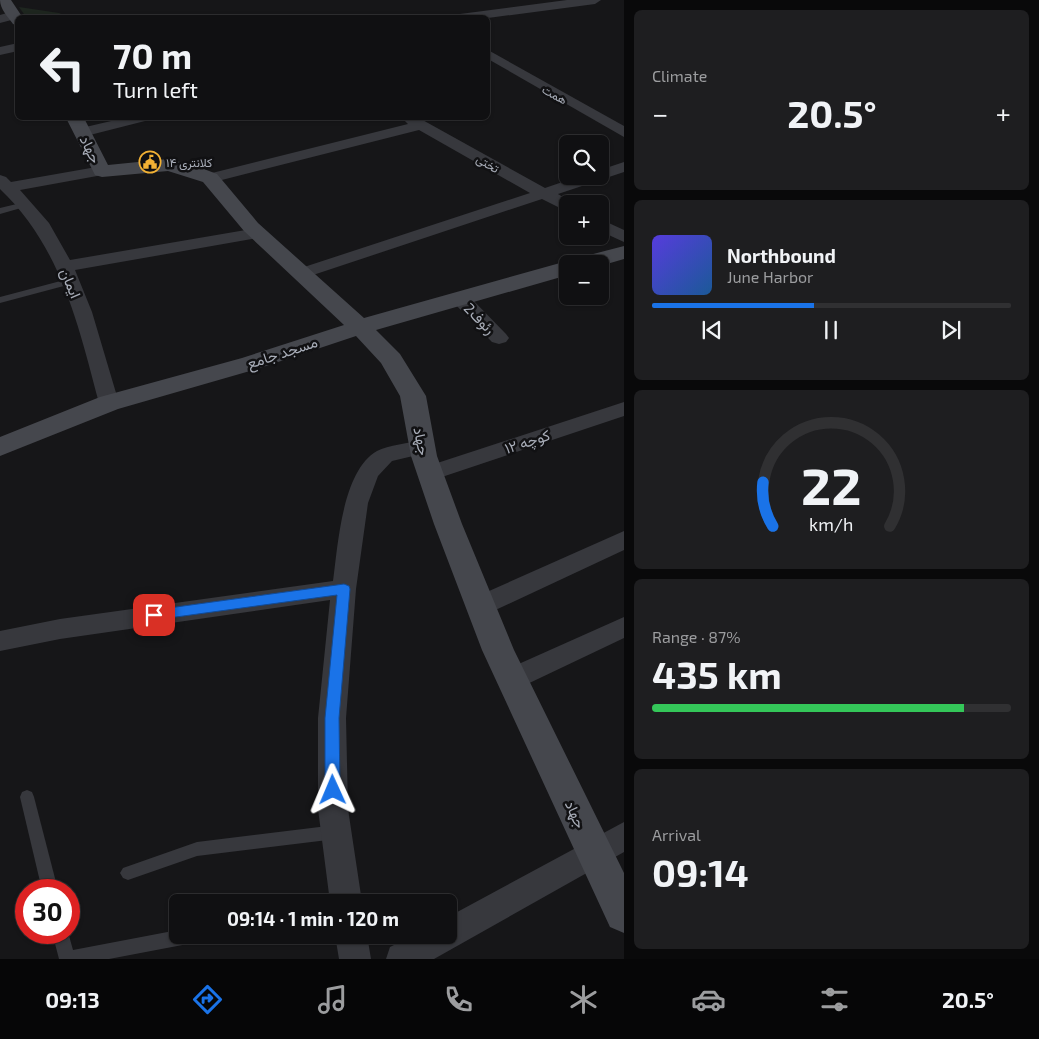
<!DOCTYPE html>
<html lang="en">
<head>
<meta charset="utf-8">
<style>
	:root { --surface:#101012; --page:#1e1e20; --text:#f1f3f6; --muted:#9c9d9f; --line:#303032; --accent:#1a73e8 }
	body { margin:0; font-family:"Exo 2",Vazirmatn,sans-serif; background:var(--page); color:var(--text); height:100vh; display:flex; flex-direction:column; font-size:19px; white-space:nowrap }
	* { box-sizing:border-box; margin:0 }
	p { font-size:16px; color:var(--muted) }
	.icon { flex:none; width:28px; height:28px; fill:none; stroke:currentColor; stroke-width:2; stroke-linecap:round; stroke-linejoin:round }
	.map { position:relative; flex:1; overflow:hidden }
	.drawer { display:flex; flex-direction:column; gap:10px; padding:10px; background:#09090a; width:415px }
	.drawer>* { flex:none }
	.hud { position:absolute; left:15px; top:15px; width:475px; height:105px; border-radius:8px; box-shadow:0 1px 4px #0004,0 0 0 1px var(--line); background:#101012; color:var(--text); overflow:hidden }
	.fabs { position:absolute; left:559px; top:135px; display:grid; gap:10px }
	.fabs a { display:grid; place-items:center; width:50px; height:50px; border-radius:8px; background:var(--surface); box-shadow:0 1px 4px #0004,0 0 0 1px var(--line); font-size:25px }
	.speed { position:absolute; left:15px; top:879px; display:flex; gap:10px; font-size:25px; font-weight:700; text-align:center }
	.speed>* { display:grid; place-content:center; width:65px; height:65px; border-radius:50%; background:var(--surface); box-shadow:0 1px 4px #0004,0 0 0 1px var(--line); line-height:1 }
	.speed .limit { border:8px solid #d22; background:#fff; color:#111 }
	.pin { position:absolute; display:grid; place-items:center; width:42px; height:42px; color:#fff; margin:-21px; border-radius:10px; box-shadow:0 2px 8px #0006 }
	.me { position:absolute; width:55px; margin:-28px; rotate:359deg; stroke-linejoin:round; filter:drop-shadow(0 0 4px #0008) }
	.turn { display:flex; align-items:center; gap:18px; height:105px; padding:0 15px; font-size:22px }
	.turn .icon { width:65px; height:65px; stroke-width:2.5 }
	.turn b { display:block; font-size:35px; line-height:42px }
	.big { font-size:38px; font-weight:700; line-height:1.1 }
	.drawer .widget { flex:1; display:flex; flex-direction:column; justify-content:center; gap:8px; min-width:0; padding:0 18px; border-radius:8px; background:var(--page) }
	.drawer .dial { align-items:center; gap:0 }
	.dial svg { height:130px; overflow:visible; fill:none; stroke:var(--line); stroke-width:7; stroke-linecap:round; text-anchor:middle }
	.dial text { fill:var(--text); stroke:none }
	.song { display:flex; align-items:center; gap:15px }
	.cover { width:60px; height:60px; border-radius:8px; background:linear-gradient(135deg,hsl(250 70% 55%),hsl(210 70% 35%)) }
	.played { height:5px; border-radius:2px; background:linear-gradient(90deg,var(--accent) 45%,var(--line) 45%) }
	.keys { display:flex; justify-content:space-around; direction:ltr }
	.heat { display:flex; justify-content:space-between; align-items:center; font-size:28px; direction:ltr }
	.charge { height:8px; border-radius:4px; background:linear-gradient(90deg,#34c759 87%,var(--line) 0) }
	.trip { position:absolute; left:169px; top:894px; width:288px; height:50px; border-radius:8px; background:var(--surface); box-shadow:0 1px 4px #0004,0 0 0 1px var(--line); font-weight:700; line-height:50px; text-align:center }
	.tabs { display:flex; height:80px; justify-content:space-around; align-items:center; background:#060607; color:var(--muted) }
	.tabs .icon { width:35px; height:35px }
	.tabs .active { color:var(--accent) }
	.tabs b { font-size:22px; color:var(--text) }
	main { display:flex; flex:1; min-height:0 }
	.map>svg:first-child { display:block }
	.green { fill:#1e261f }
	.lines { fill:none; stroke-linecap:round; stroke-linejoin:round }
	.lane { fill:#37383d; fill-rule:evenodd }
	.street { fill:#37383d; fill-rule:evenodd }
	.secondary { fill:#45474d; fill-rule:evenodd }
	.route { fill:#1a73e8; stroke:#114b97 }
	.labels { text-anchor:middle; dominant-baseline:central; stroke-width:5; stroke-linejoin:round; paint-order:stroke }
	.far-street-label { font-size:12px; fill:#a8adb8; stroke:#111113 }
	.far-poi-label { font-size:12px; fill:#a8adb8; stroke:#111113; text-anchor:start }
	.street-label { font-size:15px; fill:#a8adb8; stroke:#111113 }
</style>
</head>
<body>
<main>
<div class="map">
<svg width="624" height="959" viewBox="0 0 624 959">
	<rect width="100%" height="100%" fill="#161618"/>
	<!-- green -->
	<path class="green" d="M19 7 59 13 67 17H26Z"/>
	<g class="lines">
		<!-- lane -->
		<g class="lane">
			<path d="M25 202H28V206L0 214V208Z"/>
			<path d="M72 278 77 281 75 283 0 303V297Z"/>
			<path d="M27 790 32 792 34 797 58 890H42L20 797 22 792Z"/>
			<path d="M336 825 341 827 344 832 341 837 336 839 197 856 128 880 123 878 120 873 123 868 197 842Z"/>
			<path d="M178 930V935H201L199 941 193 943 109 959H59L52 932H68L73 950Z"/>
		</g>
		<!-- street -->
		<g class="street">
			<path d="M567 0H601L595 4 488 18H454L460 14Z"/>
			<path d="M14 11 18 12 20 15 19 18 0 23V15Z"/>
			<path d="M18 43V51L0 55V47Z"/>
			<path d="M488 50 624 126V137L488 59Z"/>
			<path d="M124 118H147L145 121 82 137 77 135 74 132 77 129Z"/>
			<path d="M402 118H419L545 188 580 176H600V170L624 162V172L558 194 574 204H568V212L542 199 301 279 295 278 292 274 295 270 530 193 419 130 210 183 204 181 202 178 204 175 408 124Z"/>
			<path d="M102 166 108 168 110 171 108 174 20 190 49 223 70 260 258 228 264 229 267 233 264 237 258 238 75 270 92 312 119 403 116 408 109 410 102 408 99 403C78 324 61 247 0 189V175L6 177 11 182Z"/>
			<path d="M600 219 624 230V242L600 231Z"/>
			<path d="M460 292 467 294 506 334 509 338 506 342 499 344 492 342 453 302 451 298 453 294Z"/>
			<path d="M624 402V416L430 481 422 478 419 473 422 468Z"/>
			<path d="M422 440 430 442 433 447 430 452 392 461 378 476 368 503 356 589 346 718 348 809 362 902H330L318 809V718L330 600 60 639 0 651V631L60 619 333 581C338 545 342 471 377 451 388 445 410 443 422 440Z"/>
			<path d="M624 531V550L489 613 480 616 471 613 467 606 471 599Z"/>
			<path d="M624 617V638L521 687 512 690 503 687 499 679 503 671Z"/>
			<path d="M624 822V852L434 959H386L390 947 414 935H448V917Z"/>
			<path d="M335 935H367L371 959H339Z"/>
		</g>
		<!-- secondary -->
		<g class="secondary">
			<path d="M0 0H11L23 18H18V26L13 24C8 17 0 9 0 0Z"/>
			<path d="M66 118H84L108 165 168 159 196 166 217 174 258 223 364 318 560 263 572 262 574 259 624 246V259L600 266V264H568V275L376 330 400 354 426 396 437 456 462 524 514 650 624 873V933L610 927 482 650 434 524 411 456 400 396 381 363 356 336 260 368 118 409 0 456V437L100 397 242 358 344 325 244 231 203 182 168 171 102 177 95 175Z"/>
		</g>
	</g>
	<!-- route -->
	<path class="route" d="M344 584 349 586 350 589 339 718 340 790 338 795 333 797 327 795 325 790V718L337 595 154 620 150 619 148 615 150 612 154 610Z"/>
	<!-- icons -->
	<defs>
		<g id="civic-ring" transform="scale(1.125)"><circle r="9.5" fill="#111113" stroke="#f2b134" stroke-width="1.5"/><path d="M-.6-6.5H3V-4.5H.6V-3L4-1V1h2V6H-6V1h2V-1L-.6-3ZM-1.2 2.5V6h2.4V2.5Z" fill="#f2b134"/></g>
	</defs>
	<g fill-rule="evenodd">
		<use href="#civic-ring" x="150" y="162"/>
	</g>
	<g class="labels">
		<!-- far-street labels -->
		<g class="far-street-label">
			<text transform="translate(555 94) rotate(29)">همت</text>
			<text transform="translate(488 163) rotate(30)">تختی</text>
		</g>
		<!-- far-poi labels -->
		<g class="far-poi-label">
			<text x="166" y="162">کلانتری ۱۴</text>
		</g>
		<!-- street labels -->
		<g class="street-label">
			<text transform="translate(91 149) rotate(64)">جهاد</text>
			<text transform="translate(71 283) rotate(67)">ایمان</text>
			<text transform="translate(480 318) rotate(45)">رئوف2</text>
			<text transform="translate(282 352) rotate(-18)">مسجد جامع</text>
			<text transform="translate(422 441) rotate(78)">جهاد</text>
			<text transform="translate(527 441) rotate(-18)">کوچه ۱۲</text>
			<text transform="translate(576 814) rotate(65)">جهاد</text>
		</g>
	</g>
</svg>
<div class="fabs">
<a><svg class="icon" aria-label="search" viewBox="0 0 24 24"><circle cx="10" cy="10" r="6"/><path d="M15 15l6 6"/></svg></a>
<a>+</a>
<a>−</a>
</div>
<div class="speed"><div class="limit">30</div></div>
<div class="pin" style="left:154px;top:615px;background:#d93025"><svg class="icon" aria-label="arrive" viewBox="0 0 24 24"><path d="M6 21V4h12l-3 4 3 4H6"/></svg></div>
<svg class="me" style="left:333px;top:790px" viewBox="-20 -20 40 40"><path d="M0-17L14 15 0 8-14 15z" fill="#1a73e8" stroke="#fff" stroke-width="4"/></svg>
<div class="trip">09:14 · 1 min · 120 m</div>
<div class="hud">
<div class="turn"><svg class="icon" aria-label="left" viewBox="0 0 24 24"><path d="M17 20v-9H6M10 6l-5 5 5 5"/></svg><div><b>70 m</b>Turn left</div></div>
</div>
</div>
<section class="drawer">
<div class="widget"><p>Climate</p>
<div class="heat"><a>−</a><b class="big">20.5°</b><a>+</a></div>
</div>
<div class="widget">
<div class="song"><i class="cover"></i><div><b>Northbound</b><p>June Harbor</p></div></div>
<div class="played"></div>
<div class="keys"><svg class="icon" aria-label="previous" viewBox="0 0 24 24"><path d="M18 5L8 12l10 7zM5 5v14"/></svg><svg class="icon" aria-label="pause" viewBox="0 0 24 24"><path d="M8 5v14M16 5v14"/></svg><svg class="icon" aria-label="next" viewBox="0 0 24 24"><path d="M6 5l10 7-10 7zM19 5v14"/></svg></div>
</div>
<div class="widget dial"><svg viewBox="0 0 100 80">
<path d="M14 69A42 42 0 1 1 86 69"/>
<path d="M14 69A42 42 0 0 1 8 42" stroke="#1a73e8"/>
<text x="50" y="56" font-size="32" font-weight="700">22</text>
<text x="50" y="72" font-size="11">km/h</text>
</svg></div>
<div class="widget"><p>Range · 87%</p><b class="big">435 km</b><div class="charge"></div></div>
<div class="widget"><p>Arrival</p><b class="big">09:14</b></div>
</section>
</main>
<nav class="tabs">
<b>09:13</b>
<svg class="icon active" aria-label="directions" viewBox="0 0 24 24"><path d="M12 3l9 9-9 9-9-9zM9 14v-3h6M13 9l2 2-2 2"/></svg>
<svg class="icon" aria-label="music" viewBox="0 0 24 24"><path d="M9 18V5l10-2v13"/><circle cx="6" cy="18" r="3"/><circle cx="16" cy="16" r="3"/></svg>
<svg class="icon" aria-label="phone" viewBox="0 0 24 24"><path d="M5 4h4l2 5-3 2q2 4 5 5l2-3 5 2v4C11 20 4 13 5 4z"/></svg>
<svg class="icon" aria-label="climate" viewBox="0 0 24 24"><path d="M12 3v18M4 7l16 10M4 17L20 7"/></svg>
<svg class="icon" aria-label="car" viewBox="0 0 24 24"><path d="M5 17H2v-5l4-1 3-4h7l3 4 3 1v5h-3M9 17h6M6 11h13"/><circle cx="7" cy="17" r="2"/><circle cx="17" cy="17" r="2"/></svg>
<svg class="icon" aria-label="filters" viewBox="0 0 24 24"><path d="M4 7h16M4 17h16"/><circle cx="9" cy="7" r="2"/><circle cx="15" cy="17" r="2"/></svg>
<b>20.5°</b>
</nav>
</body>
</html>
